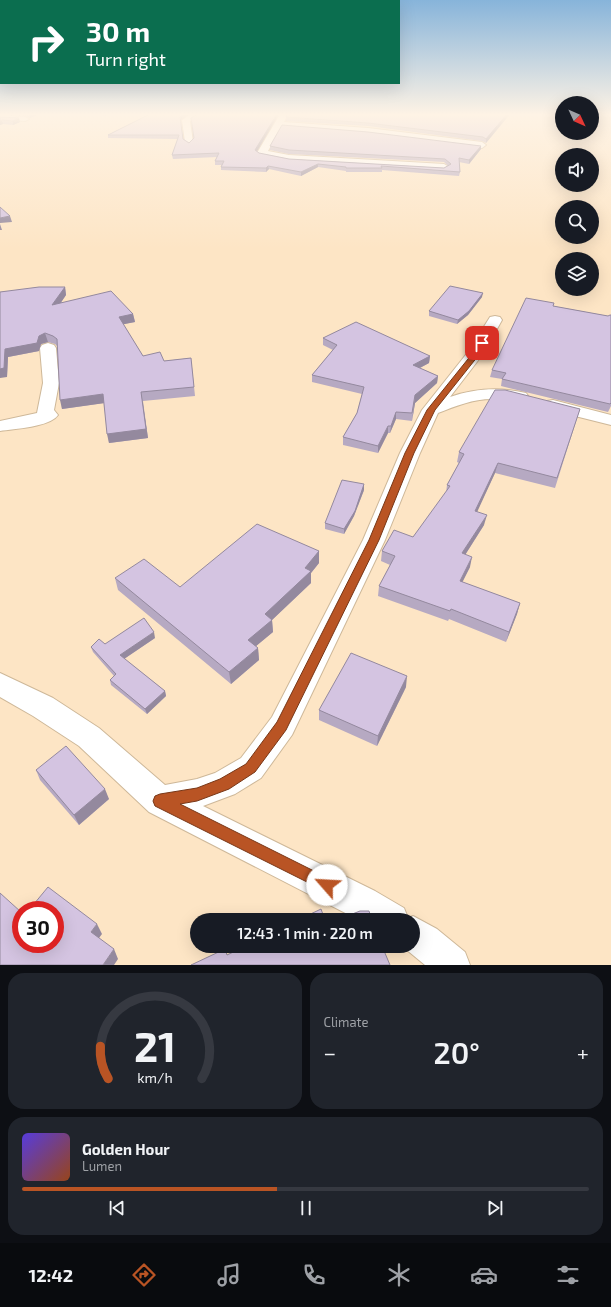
<!DOCTYPE html>
<html lang="en">
<head>
<meta charset="utf-8">
<style>
	:root { --surface:#171b24; --page:#20242c; --text:#f1f3f6; --muted:#9ea1a6; --line:#363941; --accent:#b95424 }
	body { margin:0; font-family:"Exo 2",sans-serif; background:var(--page); color:var(--text); height:100vh; display:flex; flex-direction:column; font-size:15px; white-space:nowrap }
	* { box-sizing:border-box; margin:0 }
	p { font-size:13px; color:var(--muted) }
	.icon { flex:none; width:22px; height:22px; fill:none; stroke:currentColor; stroke-width:2; stroke-linecap:round; stroke-linejoin:round }
	.map { position:relative; height:965px; overflow:hidden }
	.drawer { display:flex; flex-direction:column; gap:8px; padding:8px; background:#0d0f14; flex:1 }
	.drawer>* { flex:none }
	.hud { position:absolute; left:0px; top:0px; width:400px; height:84px; box-shadow:0 4px 16px #0002; background:#0b6e4f; color:#fff; overflow:hidden }
	.needle { width:26px; rotate:134deg }
	.tools { position:absolute; left:555px; top:96px; display:grid; gap:8px }
	.tools a { display:grid; place-items:center; width:44px; height:44px; border-radius:50%; background:var(--surface); box-shadow:0 4px 16px #0002; font-size:20px }
	.speed { position:absolute; left:12px; top:901px; display:flex; gap:8px; font-size:20px; font-weight:700; text-align:center }
	.speed>* { display:grid; place-content:center; width:52px; height:52px; border-radius:50%; background:var(--surface); box-shadow:0 4px 16px #0002; line-height:1 }
	.speed .limit { border:6px solid #d22; background:#fff; color:#111 }
	.pin { position:absolute; display:grid; place-items:center; width:34px; height:34px; color:#fff; margin:-17px; border-radius:8px; box-shadow:0 2px 6px #0006 }
	.me { position:absolute; width:44px; margin:-22px; rotate:296deg; stroke-linejoin:round; filter:drop-shadow(0 0 3px #0008) }
	.turn { display:flex; align-items:center; gap:14px; height:84px; padding:0 20px; font-size:18px }
	.turn .icon { width:52px; height:52px; stroke-width:2.5 }
	.turn b { display:block; font-size:28px; line-height:34px }
	.big { font-size:30px; font-weight:600; line-height:1.1 }
	.drawer .tile { flex:1; display:flex; flex-direction:column; justify-content:center; gap:6px; min-width:0; padding:0 14px; border-radius:16px; background:var(--page) }
	.drawer .dial { align-items:center; gap:0 }
	.dial svg { height:104px; overflow:visible; fill:none; stroke:var(--line); stroke-width:7; stroke-linecap:round; text-anchor:middle }
	.dial text { fill:var(--text); stroke:none }
	.song { display:flex; align-items:center; gap:12px }
	.cover { width:48px; height:48px; border-radius:6px; background:linear-gradient(135deg,hsl(250 70% 55%),hsl(20 70% 35%)) }
	.played { height:4px; border-radius:2px; background:linear-gradient(90deg,var(--accent) 45%,var(--line) 45%) }
	.keys { display:flex; justify-content:space-around; direction:ltr }
	.heat { display:flex; justify-content:space-between; align-items:center; font-size:22px; direction:ltr }
	.drawer .tiles { flex:1; display:grid; gap:8px; grid-template-columns:1fr 1fr }
	.tile:last-child { grid-column:span 2 }
	.trip { position:absolute; left:190px; top:913px; width:230px; height:40px; border-radius:20px; background:var(--surface); box-shadow:0 4px 16px #0002; font-weight:600; line-height:40px; text-align:center }
	.tab-bar { display:flex; height:64px; justify-content:space-around; align-items:center; background:#090b0e; color:var(--muted) }
	.tab-bar .icon { width:28px; height:28px }
	.tab-bar .active { color:var(--accent) }
	.tab-bar b { font-size:18px; color:var(--text) }
	.map>svg:first-child { display:block }
	.lines { fill:none; stroke-linecap:round; stroke-linejoin:round }
	.minor-casing { stroke:#ceb899; stroke-width:2 }
	.minor { fill:#fff; fill-rule:evenodd }
	.wall { fill:#b6a9c2 }
	.shaded-wall { fill:#94899e }
	.building { fill:#d4c4e1; stroke:#94899e }
	.route { fill:#b95424; stroke:#783717 }
</style>
</head>
<body>
<div class="map">
<svg width="611" height="965" viewBox="0 0 611 965">
	<rect width="100%" height="100%" fill="#fde5c5"/>
	<g class="lines">
		<!-- minor casing -->
		<g class="minor-casing">
			<g id="minor">
				<path d="M191 114H200L190 121 193 142 189 145 185 142 182 120Z"/>
				<path d="M280 114H288L284 122 368 128 482 142 486 145 482 148 368 134 281 127 268 151 289 155 444 164 449 167 444 170 289 161 259 155 257 153Z"/>
				<path d="M0 115 25 117 29 119 25 121 0 119Z"/>
				<path d="M495 316 500 317 502 320 483 354 450 397C476 388 500 387 526 393L529 397 526 401C515 403 503 399 492 399 473 399 456 406 438 413L420 453 385 540 292 735 261 778 235 794 203 806 375 891 404 908 408 918 413 916 437 929 465 952 470 965H425L402 946H413V920H359L149 812 79 746 33 716 0 697V673L53 698 99 728 165 785 197 779 215 773 241 758 272 717 363 540 400 453 422 410 468 352 490 317Z"/>
				<path d="M48 343 54 345 56 348 59 383 54 410 58 415C50 427 14 429 0 431V421L37 413 43 383 40 348 42 345Z"/>
				<path d="M553 400 611 415V425L547 409 544 405 547 401Z"/>
			</g>
		</g>
		<!-- minor -->
		<use href="#minor" class="minor"/>
	</g>
	<!-- wall -->
	<g class="wall">
		<path d="M5 114H39L30 118 25 116Z"/>
		<path d="M84 114H109L107 116Z"/>
		<path d="M150 114H189L181 120 183 139 189 143 194 138 198 114H279L257 151 259 153 289 159 444 168 448 166 444 162 289 154 270 150V146L481 149 469 164 459 162 460 172 459 176 382 170V172H346V171L318 167 301 176 269 169 266 172 221 170V167L222 165H215V161L217 157 173 159 172 155 178 139 108 138V135Z"/>
		<path d="M510 114 486 143 482 141 368 126 286 121V117Z"/>
		<path d="M0 117 20 122 13 125 3 124 0 125Z"/>
		<path d="M65 287 66 295 61 302 133 314 135 322 123 324 143 356 164 361 191 358 195 396 143 401 148 438 109 443 104 403 62 409 57 346 55 344 48 342 41 344 39 351 8 357 7 377 0 292Z"/>
		<path d="M482 297 468 315 457 324 429 316V311Z"/>
		<path d="M554 303 553 306 608 316 611 315V406L608 412 501 386 502 379 490 377 492 370Z"/>
		<path d="M323 338 430 356 429 363 420 368 438 376 437 383 415 403 412 421 396 419 390 433H388L378 453 343 445V437L357 413 362 394 312 382V375L333 350 323 345Z"/>
		<path d="M580 409 555 488 495 473 477 511 484 525 465 555 470 567 462 582 520 603 517 614 506 642 449 619 448 621 378 596 379 586 390 565 381 561 382 551 413 537 446 493 447 485 459 463 457 462 459 452Z"/>
		<path d="M364 490 354 516 344 534 325 529V523Z"/>
		<path d="M319 551V563L311 573V583L272 620 273 632 256 646 258 648 259 660 231 684 118 590 115 578 180 587Z"/>
		<path d="M155 638 124 659 165 691 166 696 147 714 111 685 110 680 114 676 93 652 91 647 105 644Z"/>
		<path d="M406 687 377 746 319 720V710Z"/>
		<path d="M36 770 109 799 79 825 40 780Z"/>
	</g>
	<!-- shaded-wall -->
	<g class="shaded-wall">
		<path d="M29 114H39L30 118Z"/>
		<path d="M184 114H189L181 120 180 117Z"/>
		<path d="M277 114H279L256 153 255 150Z"/>
		<path d="M507 114H510L486 143V139Z"/>
		<path d="M19 118 20 122 13 125V121Z"/>
		<path d="M2 120 3 124 0 125V121Z"/>
		<path d="M481 146V149L469 164V160Z"/>
		<path d="M318 164V167L301 176V172Z"/>
		<path d="M268 166 269 169 266 172V168Z"/>
		<path d="M10 216 12 222 0 223V218Z"/>
		<path d="M0 224 2 230H0Z"/>
		<path d="M65 287 66 295 54 313 52 305Z"/>
		<path d="M483 293 482 297 468 315 457 324 458 320Z"/>
		<path d="M133 314 135 322 120 325 119 317Z"/>
		<path d="M45 333 48 342 41 344 39 351 8 357 7 377 0 378V369L5 349Z"/>
		<path d="M430 356 429 363 412 372 413 365Z"/>
		<path d="M438 376 437 383 415 403 412 421 415 395Z"/>
		<path d="M141 392 148 438 109 443 107 434Z"/>
		<path d="M103 394 105 403 62 409 60 400Z"/>
		<path d="M396 412V419L390 433 391 426Z"/>
		<path d="M388 426V433L378 453V446Z"/>
		<path d="M498 463 495 473 473 521 475 511Z"/>
		<path d="M364 484V490L354 516 344 534V529Z"/>
		<path d="M487 515 484 525 460 563 462 553Z"/>
		<path d="M319 551V563L311 573V583L272 620 273 632 249 652 248 640 265 614Z"/>
		<path d="M472 557 470 567 458 591 460 581Z"/>
		<path d="M520 603 517 614 506 642 509 632Z"/>
		<path d="M154 632 155 638 121 661 120 655Z"/>
		<path d="M258 648 259 660 231 684 229 672Z"/>
		<path d="M407 676 406 687 377 746 378 736Z"/>
		<path d="M165 691 166 696 147 714 145 709Z"/>
		<path d="M105 789 109 799 79 825 74 815Z"/>
		<path d="M97 924 102 934 96 942 91 932Z"/>
		<path d="M114 949 118 959 114 965H103Z"/>
	</g>
	<!-- building -->
	<g class="building">
		<path d="M150 114H184L180 117 183 139 189 143 194 138 191 118 198 114H277L255 150 259 153 289 159 444 168 451 164 445 159 289 150 270 146 282 125 368 132 481 146 469 160 459 158 460 172 381 166 382 168H346V167L318 164 301 172 268 166 266 168 221 167 224 161H215L219 153 172 155 179 135H108Z"/>
		<path d="M287 114H507L486 139 483 137 368 123 286 117Z"/>
		<path d="M0 117 19 118 13 121 2 120 0 121Z"/>
		<path d="M0 207 10 216 0 218Z"/>
		<path d="M450 286 483 293 469 311 458 320 429 311Z"/>
		<path d="M39 287H65L52 305 111 291 133 314 119 317 143 356 160 352 164 361 191 358 194 387 141 392 146 429 107 434 103 394 60 400 57 339 53 336 45 333 39 336 37 343 5 349 4 368 0 369V292Z"/>
		<path d="M526 298 554 303 553 306 608 316 610 315H611V403L610 404 502 379 506 373 492 370Z"/>
		<path d="M356 322 430 356 413 365 438 376 415 395 412 413 396 412 391 426H388L378 446 343 437 357 413 364 387 312 375 337 345 323 338Z"/>
		<path d="M495 390H505L580 409 557 478 498 463 475 511 487 515 462 553 472 557 460 581 520 603 509 632 451 609 450 611 379 586 395 556 382 551 394 530 413 537 450 486 447 485 464 454 459 452Z"/>
		<path d="M342 480 364 484 355 511 344 529 325 523Z"/>
		<path d="M257 524 319 551 305 568 311 571 265 614 272 620 248 640 258 648 229 672 115 578 144 559 180 587Z"/>
		<path d="M144 618 154 632 120 655 165 691 145 709 110 680 116 674 91 647 99 639 105 644Z"/>
		<path d="M351 653 407 676 378 736 319 710Z"/>
		<path d="M66 746 105 789 74 815 36 770Z"/>
		<path d="M48 887 97 924 91 932 114 949 103 965H0V893L21 912V944H55V910H29Z"/>
		<path d="M321 909 325 920H298Z"/>
		<path d="M360 911H369L372 920H337Z"/>
		<path d="M246 946H382L390 965H191L225 949 227 955Z"/>
	</g>
	<!-- sky -->
	<linearGradient id="sky" x2="0" y2="1"><stop stop-color="#87b4da"/><stop offset="0.46" stop-color="#fef3e5"/><stop offset="1" stop-color="#fef3e5" stop-opacity="0"/></linearGradient>
	<rect width="611" height="249" fill="url(#sky)"/>
	<!-- route -->
	<path class="route" d="M479 341 485 343 478 356 435 410 414 453 379 540 286 730 255 772 229 789 197 801 180 804 332 880 335 885 332 890 327 892 155 806 153 801 155 796 160 794 197 788 220 779 246 764 277 722 369 540 405 453 427 410 472 354Z"/>
</svg>
<div class="tools">
<a><svg class="needle" viewBox="-14 -14 28 28"><path d="M0-13l5 13h-10z" fill="#e53935"/><path d="M0 13l5-13h-10z" fill="#9ea1a6"/></svg></a>
<a><svg class="icon" aria-label="sound" viewBox="0 0 24 24"><path d="M4 9h4l5-4v14l-5-4H4zM17 9q2 3 0 6"/></svg></a>
<a><svg class="icon" aria-label="search" viewBox="0 0 24 24"><circle cx="10" cy="10" r="6"/><path d="M15 15l6 6"/></svg></a>
<a><svg class="icon" aria-label="layers" viewBox="0 0 24 24"><path d="M12 4l9 5-9 5-9-5zM3 14l9 5 9-5"/></svg></a>
</div>
<div class="speed"><div class="limit">30</div></div>
<div class="pin" style="left:482px;top:343px;background:#d93025"><svg class="icon" aria-label="arrive" viewBox="0 0 24 24"><path d="M6 21V4h12l-3 4 3 4H6"/></svg></div>
<svg class="me" style="left:327px;top:885px" viewBox="-20 -20 40 40"><circle r="19" fill="#fff"/><path d="M0-13L10 11 0 6-10 11z" fill="#b95424"/></svg>
<div class="trip">12:43 · 1 min · 220 m</div>
<div class="hud">
<div class="turn"><svg class="icon" aria-label="right" viewBox="0 0 24 24"><path d="M7 20v-9h11M14 6l5 5-5 5"/></svg><div><b>30 m</b>Turn right</div></div>
</div>
</div>
<section class="drawer">
<div class="tiles">
<div class="tile dial"><svg viewBox="0 0 100 80">
<path d="M14 69A42 42 0 1 1 86 69"/>
<path d="M14 69A42 42 0 0 1 8 44" stroke="#b95424"/>
<text x="50" y="56" font-size="32" font-weight="700">21</text>
<text x="50" y="72" font-size="11">km/h</text>
</svg></div>
<div class="tile"><p>Climate</p>
<div class="heat"><a>−</a><b class="big">20°</b><a>+</a></div>
</div>
<div class="tile">
<div class="song"><i class="cover"></i><div><b>Golden Hour</b><p>Lumen</p></div></div>
<div class="played"></div>
<div class="keys"><svg class="icon" aria-label="previous" viewBox="0 0 24 24"><path d="M18 5L8 12l10 7zM5 5v14"/></svg><svg class="icon" aria-label="pause" viewBox="0 0 24 24"><path d="M8 5v14M16 5v14"/></svg><svg class="icon" aria-label="next" viewBox="0 0 24 24"><path d="M6 5l10 7-10 7zM19 5v14"/></svg></div>
</div>
</div>
</section>
<nav class="tab-bar">
<b>12:42</b>
<svg class="icon active" aria-label="directions" viewBox="0 0 24 24"><path d="M12 3l9 9-9 9-9-9zM9 14v-3h6M13 9l2 2-2 2"/></svg>
<svg class="icon" aria-label="music" viewBox="0 0 24 24"><path d="M9 18V5l10-2v13"/><circle cx="6" cy="18" r="3"/><circle cx="16" cy="16" r="3"/></svg>
<svg class="icon" aria-label="phone" viewBox="0 0 24 24"><path d="M5 4h4l2 5-3 2q2 4 5 5l2-3 5 2v4C11 20 4 13 5 4z"/></svg>
<svg class="icon" aria-label="climate" viewBox="0 0 24 24"><path d="M12 3v18M4 7l16 10M4 17L20 7"/></svg>
<svg class="icon" aria-label="car" viewBox="0 0 24 24"><path d="M5 17H2v-5l4-1 3-4h7l3 4 3 1v5h-3M9 17h6M6 11h13"/><circle cx="7" cy="17" r="2"/><circle cx="17" cy="17" r="2"/></svg>
<svg class="icon" aria-label="filters" viewBox="0 0 24 24"><path d="M4 7h16M4 17h16"/><circle cx="9" cy="7" r="2"/><circle cx="15" cy="17" r="2"/></svg>
</nav>
</body>
</html>
